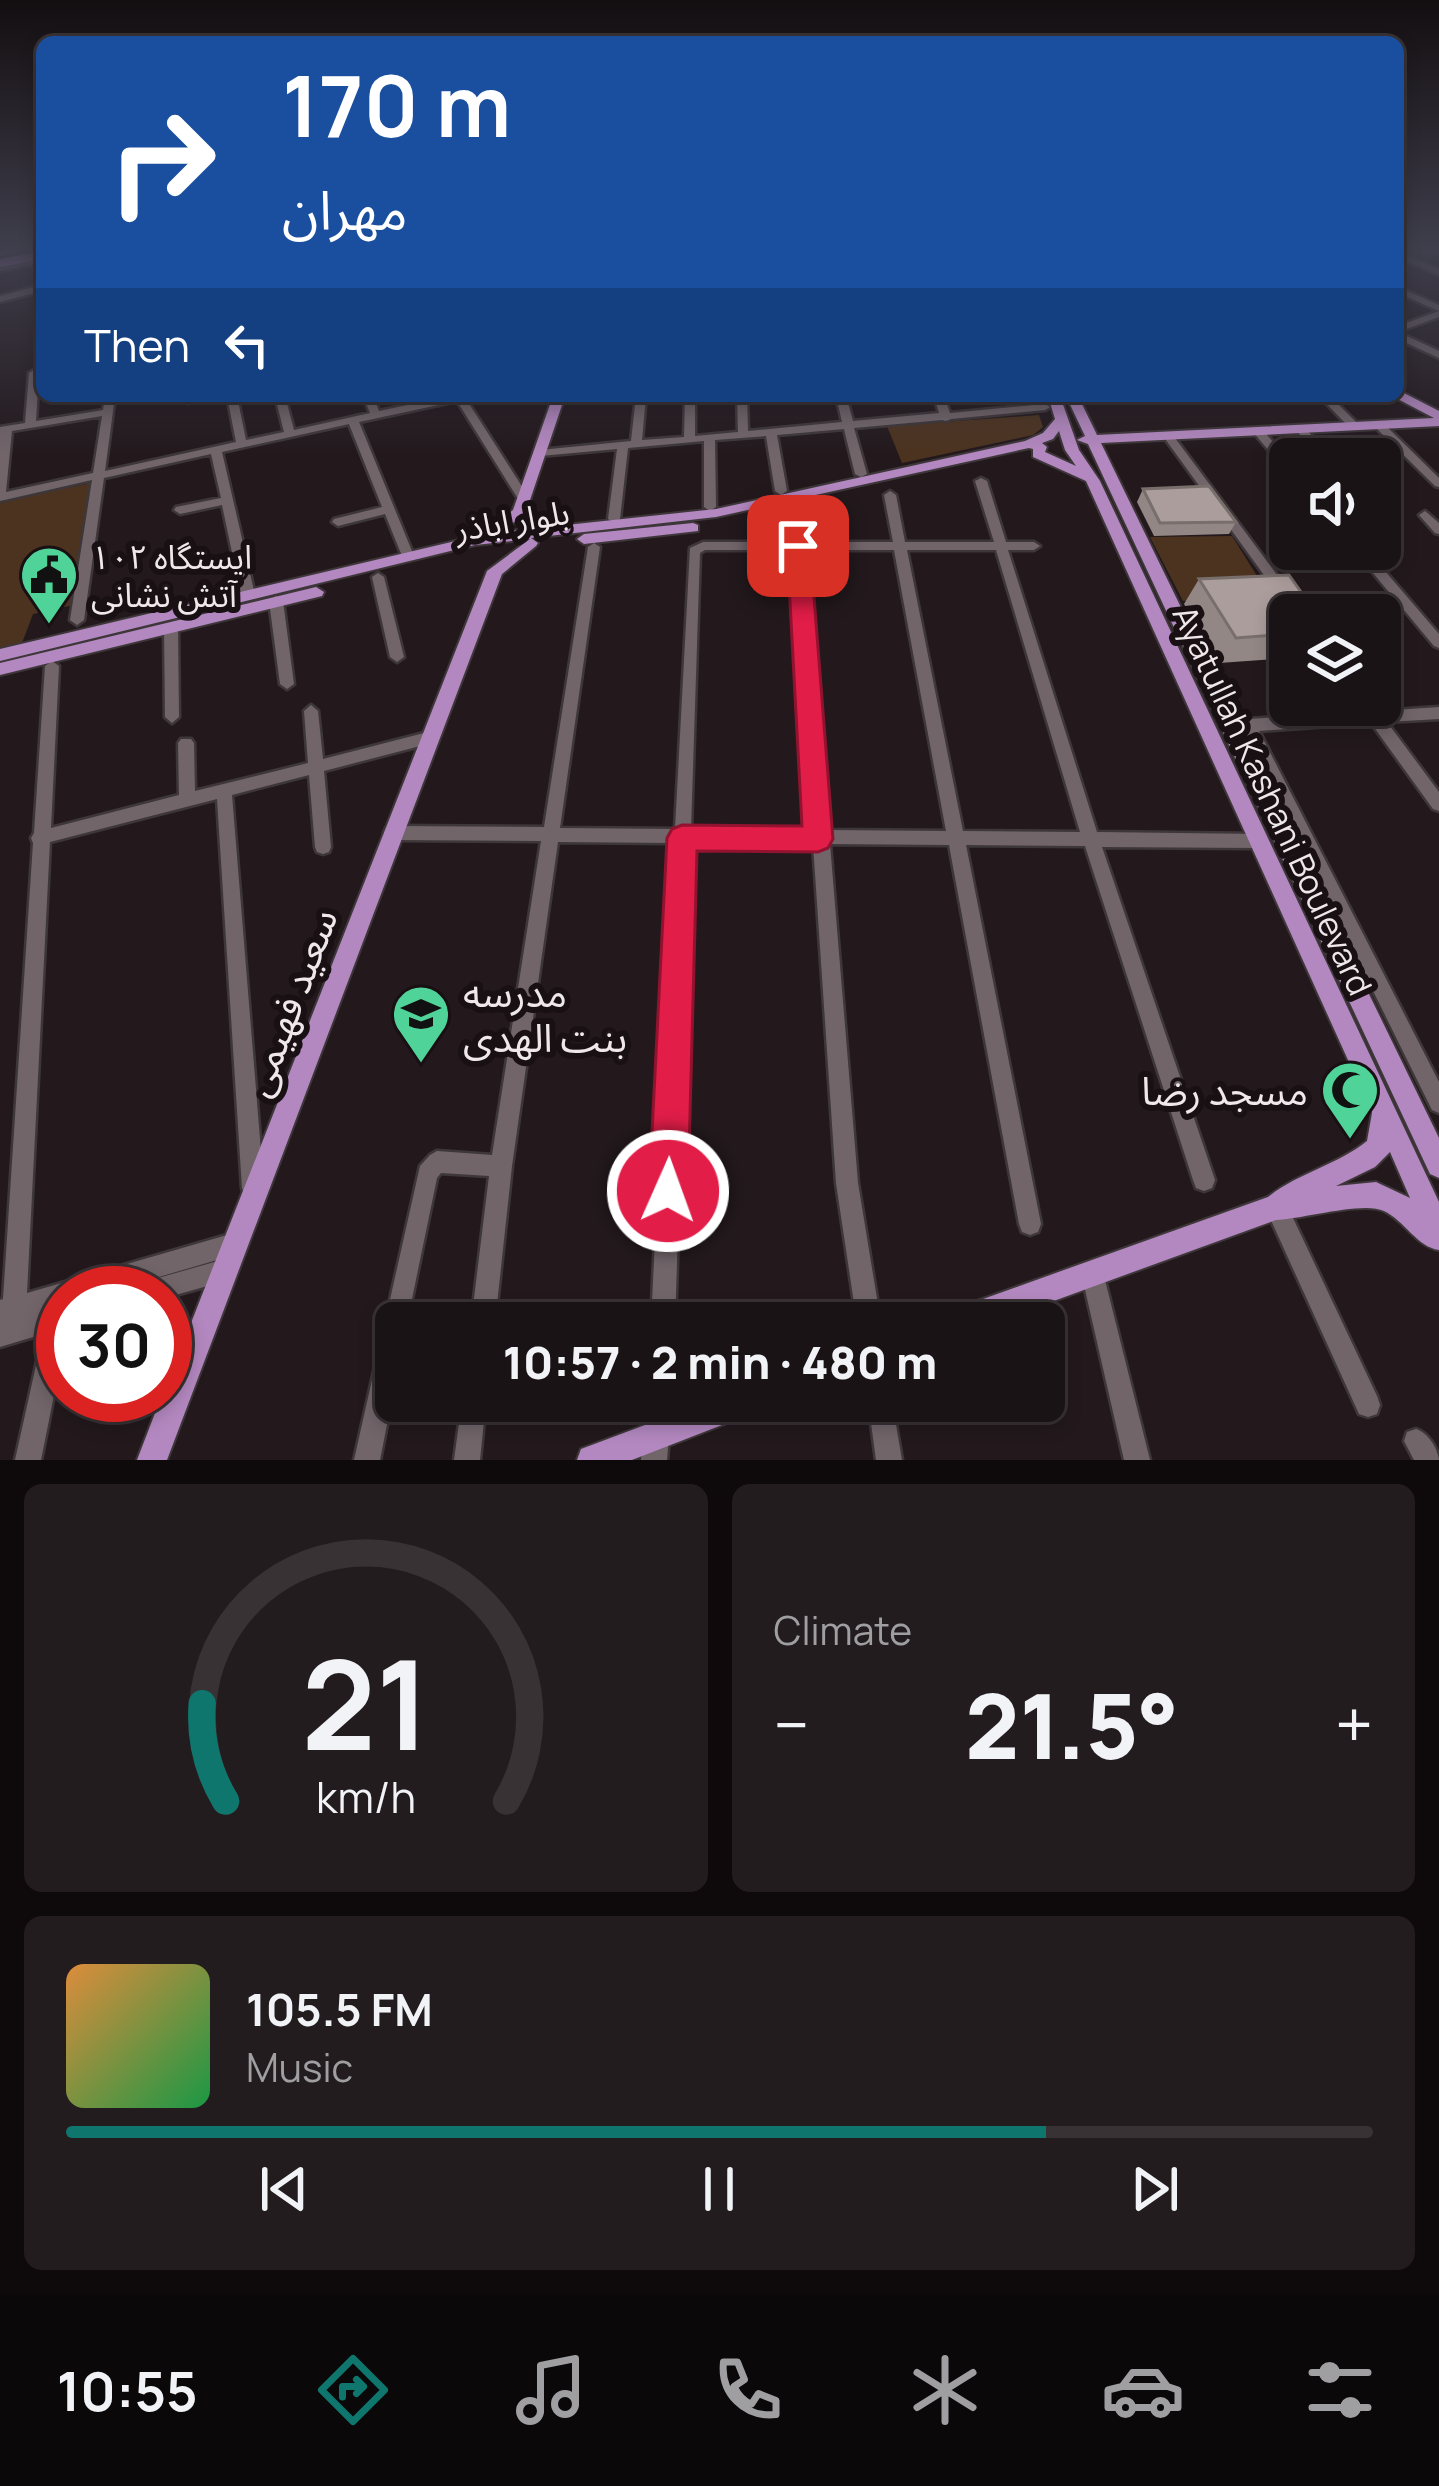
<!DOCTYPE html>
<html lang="en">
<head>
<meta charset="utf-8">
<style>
	:root { --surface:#1a1316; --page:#231c1f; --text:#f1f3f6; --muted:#9f9ea1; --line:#383235; --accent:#0f766e }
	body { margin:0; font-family:Manrope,"Noto Sans Arabic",sans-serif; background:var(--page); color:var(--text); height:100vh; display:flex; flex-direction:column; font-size:45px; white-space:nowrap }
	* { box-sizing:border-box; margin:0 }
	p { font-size:39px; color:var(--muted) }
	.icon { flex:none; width:66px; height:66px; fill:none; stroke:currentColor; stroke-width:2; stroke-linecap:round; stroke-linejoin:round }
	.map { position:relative; height:1460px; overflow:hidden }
	.side { display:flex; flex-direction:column; gap:24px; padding:24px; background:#0e0a0c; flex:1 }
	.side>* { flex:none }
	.top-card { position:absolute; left:36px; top:36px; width:1368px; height:366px; border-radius:18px; box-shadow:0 6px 18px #0003,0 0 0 3px var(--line); background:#1a4fa0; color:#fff; overflow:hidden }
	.buttons { position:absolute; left:1269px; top:438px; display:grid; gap:24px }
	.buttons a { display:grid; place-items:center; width:132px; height:132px; border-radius:18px; background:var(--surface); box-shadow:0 6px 18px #0003,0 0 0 3px var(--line); font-size:60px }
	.speed { position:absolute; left:36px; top:1266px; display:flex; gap:24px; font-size:60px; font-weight:700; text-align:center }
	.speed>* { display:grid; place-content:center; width:156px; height:156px; border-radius:50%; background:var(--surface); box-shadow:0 6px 18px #0003,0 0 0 3px var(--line); line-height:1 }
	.speed .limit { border:18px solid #d22; background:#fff; color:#111 }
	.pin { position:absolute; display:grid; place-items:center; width:102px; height:102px; color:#fff; margin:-51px; border-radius:24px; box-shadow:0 6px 18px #0006 }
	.me { position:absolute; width:132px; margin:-66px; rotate:2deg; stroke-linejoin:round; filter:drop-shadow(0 0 9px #0008) }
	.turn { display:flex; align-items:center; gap:42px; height:252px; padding:0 48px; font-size:54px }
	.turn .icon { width:156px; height:156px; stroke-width:2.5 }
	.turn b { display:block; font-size:84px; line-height:102px }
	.then { display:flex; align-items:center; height:114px; padding:0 48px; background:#0003; gap:24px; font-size:45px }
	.big { font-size:90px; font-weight:800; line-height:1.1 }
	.side .card { flex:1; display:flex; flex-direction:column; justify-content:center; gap:18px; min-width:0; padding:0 42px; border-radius:18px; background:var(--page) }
	.side .dial { align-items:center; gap:0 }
	.dial svg { height:312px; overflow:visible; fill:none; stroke:var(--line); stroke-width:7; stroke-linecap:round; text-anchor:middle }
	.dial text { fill:var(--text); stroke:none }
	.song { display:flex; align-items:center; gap:36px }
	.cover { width:144px; height:144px; border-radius:18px; background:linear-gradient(135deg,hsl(30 70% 55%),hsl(140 70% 35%)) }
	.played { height:12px; border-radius:6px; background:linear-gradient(90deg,var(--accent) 75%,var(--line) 75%) }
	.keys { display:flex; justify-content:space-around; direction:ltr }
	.heat { display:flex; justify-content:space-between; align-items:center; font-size:66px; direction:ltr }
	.side .tiles { flex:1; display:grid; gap:24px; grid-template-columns:1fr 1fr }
	.card:last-child { grid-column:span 2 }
	.trip { position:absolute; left:375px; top:1302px; width:690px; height:120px; border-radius:18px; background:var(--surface); box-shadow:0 6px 18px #0003,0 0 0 3px var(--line); font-weight:800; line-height:120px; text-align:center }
	.tab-bar { display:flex; height:192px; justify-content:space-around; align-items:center; background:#0a0809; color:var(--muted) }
	.tab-bar .icon { width:84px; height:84px }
	.tab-bar .active { color:var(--accent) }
	.tab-bar b { font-size:54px; color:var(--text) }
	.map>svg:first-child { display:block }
	.green { fill:#4c3320 }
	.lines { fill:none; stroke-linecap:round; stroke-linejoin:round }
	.minor-casing { stroke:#3e373a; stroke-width:5 }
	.major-casing { stroke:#3e373a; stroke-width:4 }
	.highway-casing { stroke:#3e373a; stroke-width:5 }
	.minor { fill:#71656a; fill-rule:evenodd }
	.major { fill:#b388c0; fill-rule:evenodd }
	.highway { fill:#df9ffa; fill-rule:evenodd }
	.wall { fill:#938785 }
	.building { fill:#ab9d9b; stroke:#786e6c; stroke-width:3 }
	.route { fill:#e11d48; stroke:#92132f; stroke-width:3 }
	.labels { text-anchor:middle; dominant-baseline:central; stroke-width:12; stroke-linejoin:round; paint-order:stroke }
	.street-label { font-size:33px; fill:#efe8eb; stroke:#191014 }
	.poi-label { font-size:33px; fill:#efe8eb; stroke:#191014; text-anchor:start }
	.near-poi-label { font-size:39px; fill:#efe8eb; stroke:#191014; text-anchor:start }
	.near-street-label { font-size:39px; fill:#efe8eb; stroke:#191014 }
</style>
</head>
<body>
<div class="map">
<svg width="1439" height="1460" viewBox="0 0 1439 1460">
	<rect width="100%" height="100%" fill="#23191d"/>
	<!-- green -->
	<g class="green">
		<path d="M1039 415 1043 427 1033 435 902 463 887 426Z"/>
		<path d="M91 483 73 605 33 614 22 643 0 649V502Z"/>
		<path d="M1232 536 1272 600 1183 601 1150 537Z"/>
	</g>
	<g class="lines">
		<!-- minor casing -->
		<g class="minor-casing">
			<g id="minor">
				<path d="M1411 248 1427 250 1439 248V252L1426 255Z"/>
				<path d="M1398 252 1439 269V275L1398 258Z"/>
				<path d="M33 259 36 260V264L0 271V265Z"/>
				<path d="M42 285V291L0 302V296Z"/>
				<path d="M1398 287 1439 305V311L1398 293Z"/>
				<path d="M1439 311V317L1398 332V326Z"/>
				<path d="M1398 332 1439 351V358L1398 339Z"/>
				<path d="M42 353V363L38 362 37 356Z"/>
				<path d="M34 370 39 373 36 421 103 410 105 396H115L105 471 236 442 227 396H237L246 440 284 432 275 396H285L294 430 370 413 363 396H373L379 411 450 396H469L466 399 530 499 528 502H520L457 401 359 422 414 556 408 560 402 556 385 514 338 526 332 522 334 519 382 507 349 424 222 452 255 595 248 599 241 595 222 505 180 514 174 510 176 507 221 498 211 454 104 478 84 620 77 625 70 620 92 480 0 501V427L25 423 29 373ZM102 416 93 473 6 492 12 431Z"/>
				<path d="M192 396H214L187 403 182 400Z"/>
				<path d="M636 396H646L642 440 684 437 685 396H695V436L738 432 737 396H747L748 431 842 422 836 396H846L853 421 939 413 934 396H944L950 413 1045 404 1050 407 1045 410 951 419 946 421 942 420 854 428 867 474 861 477 855 474 844 429 777 435 787 491 781 495 775 491 766 436 715 440 716 507 710 511 704 507V441L628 448 620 519 614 523 608 519 617 449 540 456 534 453 540 450 631 441Z"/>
				<path d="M1319 396H1330L1358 424V428H1350Z"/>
				<path d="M1379 422 1383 423 1439 478V487L1435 486 1375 427V423Z"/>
				<path d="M1300 426 1304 427 1333 459H1321L1295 429Z"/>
				<path d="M1258 428 1262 429 1290 462V472L1286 471 1254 433 1253 431Z"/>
				<path d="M1168 433 1172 434 1307 615H1293L1163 436Z"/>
				<path d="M981 478 987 481 1006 542H1034L1040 546 1034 550H1008L1097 832 1259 834 1265 836 1267 841 1265 846 1259 848 1102 847 1215 1180 1212 1188 1204 1191 1196 1188 1193 1180 1085 846 966 845 1041 1224 1038 1232 1030 1235 1022 1232 1019 1224 949 845 830 844 858 1183 881 1323H857L836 1183 813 844 691 843 675 1323H651L674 843 558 842 512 1166 495 1323H471L489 1176 441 1173 437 1178 407 1323H396V1379L380 1460H354L420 1166 430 1155 437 1151 492 1155 541 841 392 840 386 838 384 833 386 828 392 826 544 827 588 547 594 543 600 547 560 828 675 829 690 548 703 542H792L791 524 797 520 803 524 805 542H893L884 495 890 491 896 495 905 542H994L975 481ZM705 550H793L812 830 691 829 700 553ZM805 550H894L946 831 828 830ZM907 550H996L1080 832 963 831Z"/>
				<path d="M1425 511 1439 523V534L1435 533 1419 515Z"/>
				<path d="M1353 549H1366L1439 634V648L1434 646Z"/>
				<path d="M378 573 384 577 404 657 397 662 390 657 372 577Z"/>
				<path d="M276 596 283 601 294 684 287 689 280 684 269 601Z"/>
				<path d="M171 622 178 627 179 717 172 723 165 717 164 627Z"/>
				<path d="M52 661 59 666 51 828 179 795 178 743 181 739H191L194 743 195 791 308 763 304 711 311 705 318 711 323 759 428 732 433 734 436 738 433 742 428 744 324 771 331 847 329 852 323 854 317 852 315 847 309 775 232 795 264 1188 261 1196 253 1199 245 1196 242 1188 217 799 50 842 27 1293 234 1233 242 1236 245 1244 242 1252 234 1255 104 1293H63V1350L41 1460H15L43 1334 0 1347V1300L3 1299 33 843 31 838 34 833 45 666Z"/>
				<path d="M1359 705H1374L1379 711 1439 707V719L1387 722 1439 792V811L1433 809 1371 723 1259 731 1439 1082V1113L1432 1110 1245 732 1239 730 1237 726 1239 722 1249 719 1363 712Z"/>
				<path d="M1276 1196 1284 1199 1377 1396 1380 1405 1377 1414 1368 1417 1359 1414 1265 1207 1268 1199Z"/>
				<path d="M225 1259 233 1262 236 1270 233 1278 225 1281 165 1298V1293H133L136 1285 144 1282Z"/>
				<path d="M1092 1261 1100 1264 1103 1272 1150 1460H1124L1081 1272 1084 1264Z"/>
				<path d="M462 1401H486L480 1460H454Z"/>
				<path d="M648 1401H672L667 1460H641Z"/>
				<path d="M868 1401H892L902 1460H876Z"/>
				<path d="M1416 1429C1428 1433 1437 1447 1439 1460H1414L1404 1441 1407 1432Z"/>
			</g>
		</g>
		<!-- major casing -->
		<g class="major-casing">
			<g id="major">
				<path d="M9 248H30L0 256V250Z"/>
				<path d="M1398 390 1439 411V426L1101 443 1439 1138V1178L1430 1174 1088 444 1077 440 1085 436 1066 396H1078L1097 435 1434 418 1394 397 1398 396Z"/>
				<path d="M553 396H565L526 512 502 532 716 509 1025 441 1043 433 1055 419 1048 396H1060L1079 450 1100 481 1439 1202V1250C1417 1247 1405 1221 1384 1211 1363 1201 1303 1219 1276 1220L993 1323H941L945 1313 955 1309 1268 1197C1298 1173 1337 1165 1367 1141L1372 1113 1086 481 1033 457V449L1029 448 716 517 531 538 538 543 536 546 502 574 167 1460H137L162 1395H165V1389L487 571 530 539 475 545 0 661V649L485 534 487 530 513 510ZM1059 431 1065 450 1076 466 1045 452 1047 447 1042 443 1053 439ZM1390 1152 1410 1198 1376 1182 1336 1186 1375 1167Z"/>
				<path d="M693 523 698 525V531L584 544 577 539 584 534Z"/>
				<path d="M316 587 324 592 322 596 0 675V663Z"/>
				<path d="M709 1401H763L758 1411 632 1460H577L581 1449Z"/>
			</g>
		</g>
		<!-- highway casing -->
		<g class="highway-casing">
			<path id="highway" d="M42 251V259L0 267V259Z"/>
		</g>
		<!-- minor -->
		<use href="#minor" class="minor"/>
		<!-- major -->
		<use href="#major" class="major"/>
		<!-- highway -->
		<use href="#highway" class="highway"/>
	</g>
	<!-- wall -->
	<g class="wall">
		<path d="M1143 489 1236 522 1229 534 1154 536 1137 502Z"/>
		<path d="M1199 579 1306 599 1290 615V658L1219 663 1184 604Z"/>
	</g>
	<!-- building -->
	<g class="building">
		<path d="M1209 486 1236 522 1160 523 1143 489Z"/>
		<path d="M1289 575 1306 599H1316L1327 615H1290V634L1236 638 1199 579Z"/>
	</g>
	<!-- sky -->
	<linearGradient id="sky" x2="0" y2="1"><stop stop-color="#130e10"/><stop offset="0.55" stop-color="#3f3e4c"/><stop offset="1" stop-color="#3f3e4c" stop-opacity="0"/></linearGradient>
	<rect width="1439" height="453" fill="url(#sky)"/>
	<!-- route -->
	<path class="route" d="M798 539 810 546 833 839 828 848 818 852 697 851 688 1191 682 1205 668 1210 655 1205 649 1191 667 838 672 829 682 825 802 826 787 546Z"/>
	<!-- icons -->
	<defs>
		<g id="civic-pin" transform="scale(3)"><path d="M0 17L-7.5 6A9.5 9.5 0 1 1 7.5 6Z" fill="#50d398" stroke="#191014"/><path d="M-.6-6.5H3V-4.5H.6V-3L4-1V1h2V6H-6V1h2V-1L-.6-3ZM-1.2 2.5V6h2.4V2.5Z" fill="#111"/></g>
		<g id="school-pin" transform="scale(3)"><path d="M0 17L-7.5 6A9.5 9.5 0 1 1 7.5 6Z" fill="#50d398" stroke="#191014"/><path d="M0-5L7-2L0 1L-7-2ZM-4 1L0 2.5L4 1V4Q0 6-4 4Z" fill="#111"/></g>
		<g id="mosque-pin" transform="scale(3)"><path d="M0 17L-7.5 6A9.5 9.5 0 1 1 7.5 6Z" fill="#50d398" stroke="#191014"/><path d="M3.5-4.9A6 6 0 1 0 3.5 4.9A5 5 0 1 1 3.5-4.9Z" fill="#111"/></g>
	</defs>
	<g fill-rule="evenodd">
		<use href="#civic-pin" x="49" y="575"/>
		<use href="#school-pin" x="421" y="1014"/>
		<use href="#mosque-pin" x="1350" y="1090"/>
	</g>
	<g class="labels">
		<!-- street labels -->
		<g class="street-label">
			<text transform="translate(512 520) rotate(-9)">بلوار اباذر</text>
			<text transform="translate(1273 800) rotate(65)">Ayatullah Kashani Boulevard</text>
		</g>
		<!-- poi labels -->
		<g class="poi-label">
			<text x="91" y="556">ایستگاه ۱۰۲<tspan x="91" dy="38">آتش نشانی</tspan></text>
		</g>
		<!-- near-poi labels -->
		<g class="near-poi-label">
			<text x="463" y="992">مدرسه<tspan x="463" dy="45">بنت الهدی</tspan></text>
			<text x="1308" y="1090" text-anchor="end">مسجد رضا</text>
		</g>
		<!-- near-street labels -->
		<g class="near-street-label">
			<text transform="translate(289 1002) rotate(-69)">سعید فهیمی</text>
		</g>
	</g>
</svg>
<div class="buttons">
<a><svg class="icon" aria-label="sound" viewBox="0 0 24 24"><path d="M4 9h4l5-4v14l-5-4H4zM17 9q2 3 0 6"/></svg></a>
<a><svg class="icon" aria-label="layers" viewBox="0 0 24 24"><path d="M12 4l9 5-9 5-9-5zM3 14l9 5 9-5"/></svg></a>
</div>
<div class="speed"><div class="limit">30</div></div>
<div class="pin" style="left:798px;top:546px;background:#d93025"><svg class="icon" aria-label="arrive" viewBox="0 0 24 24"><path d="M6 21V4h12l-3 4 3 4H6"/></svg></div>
<svg class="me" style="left:668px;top:1191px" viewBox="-20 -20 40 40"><circle r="17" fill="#e11d48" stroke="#fff" stroke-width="3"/><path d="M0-11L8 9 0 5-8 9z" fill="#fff"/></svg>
<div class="trip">10:57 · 2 min · 480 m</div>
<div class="top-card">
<div class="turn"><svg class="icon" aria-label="right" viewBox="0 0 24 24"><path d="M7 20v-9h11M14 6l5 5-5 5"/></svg><div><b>170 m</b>مهران</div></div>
<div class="then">Then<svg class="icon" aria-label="left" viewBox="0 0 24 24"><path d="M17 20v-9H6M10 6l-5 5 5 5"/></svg></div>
</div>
</div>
<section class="side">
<div class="tiles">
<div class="card dial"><svg viewBox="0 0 100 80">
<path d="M14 69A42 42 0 1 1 86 69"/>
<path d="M14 69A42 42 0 0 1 8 44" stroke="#0f766e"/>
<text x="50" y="56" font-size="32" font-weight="700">21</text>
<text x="50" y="72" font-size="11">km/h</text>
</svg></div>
<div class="card"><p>Climate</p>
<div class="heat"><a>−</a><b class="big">21.5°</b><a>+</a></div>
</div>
<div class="card">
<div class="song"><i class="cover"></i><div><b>105.5 FM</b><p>Music</p></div></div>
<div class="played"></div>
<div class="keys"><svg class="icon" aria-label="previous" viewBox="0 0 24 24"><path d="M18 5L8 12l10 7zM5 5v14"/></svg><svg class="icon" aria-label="pause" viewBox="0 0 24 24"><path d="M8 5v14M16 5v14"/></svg><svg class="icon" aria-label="next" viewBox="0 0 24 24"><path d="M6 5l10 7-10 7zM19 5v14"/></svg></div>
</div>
</div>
</section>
<nav class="tab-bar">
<b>10:55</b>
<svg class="icon active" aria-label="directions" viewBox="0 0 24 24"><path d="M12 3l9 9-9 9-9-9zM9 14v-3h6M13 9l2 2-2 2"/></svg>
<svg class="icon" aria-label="music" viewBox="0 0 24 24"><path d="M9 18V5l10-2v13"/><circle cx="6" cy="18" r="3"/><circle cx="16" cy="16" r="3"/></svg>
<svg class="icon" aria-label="phone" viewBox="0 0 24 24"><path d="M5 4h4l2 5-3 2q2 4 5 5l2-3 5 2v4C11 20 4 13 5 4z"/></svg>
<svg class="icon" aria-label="climate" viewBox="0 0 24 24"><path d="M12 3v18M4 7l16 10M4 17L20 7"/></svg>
<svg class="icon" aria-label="car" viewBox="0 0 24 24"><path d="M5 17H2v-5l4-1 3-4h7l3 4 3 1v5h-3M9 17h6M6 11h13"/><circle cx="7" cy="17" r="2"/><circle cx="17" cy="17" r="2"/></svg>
<svg class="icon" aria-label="filters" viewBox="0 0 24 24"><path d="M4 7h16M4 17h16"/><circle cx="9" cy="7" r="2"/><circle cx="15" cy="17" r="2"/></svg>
</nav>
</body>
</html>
